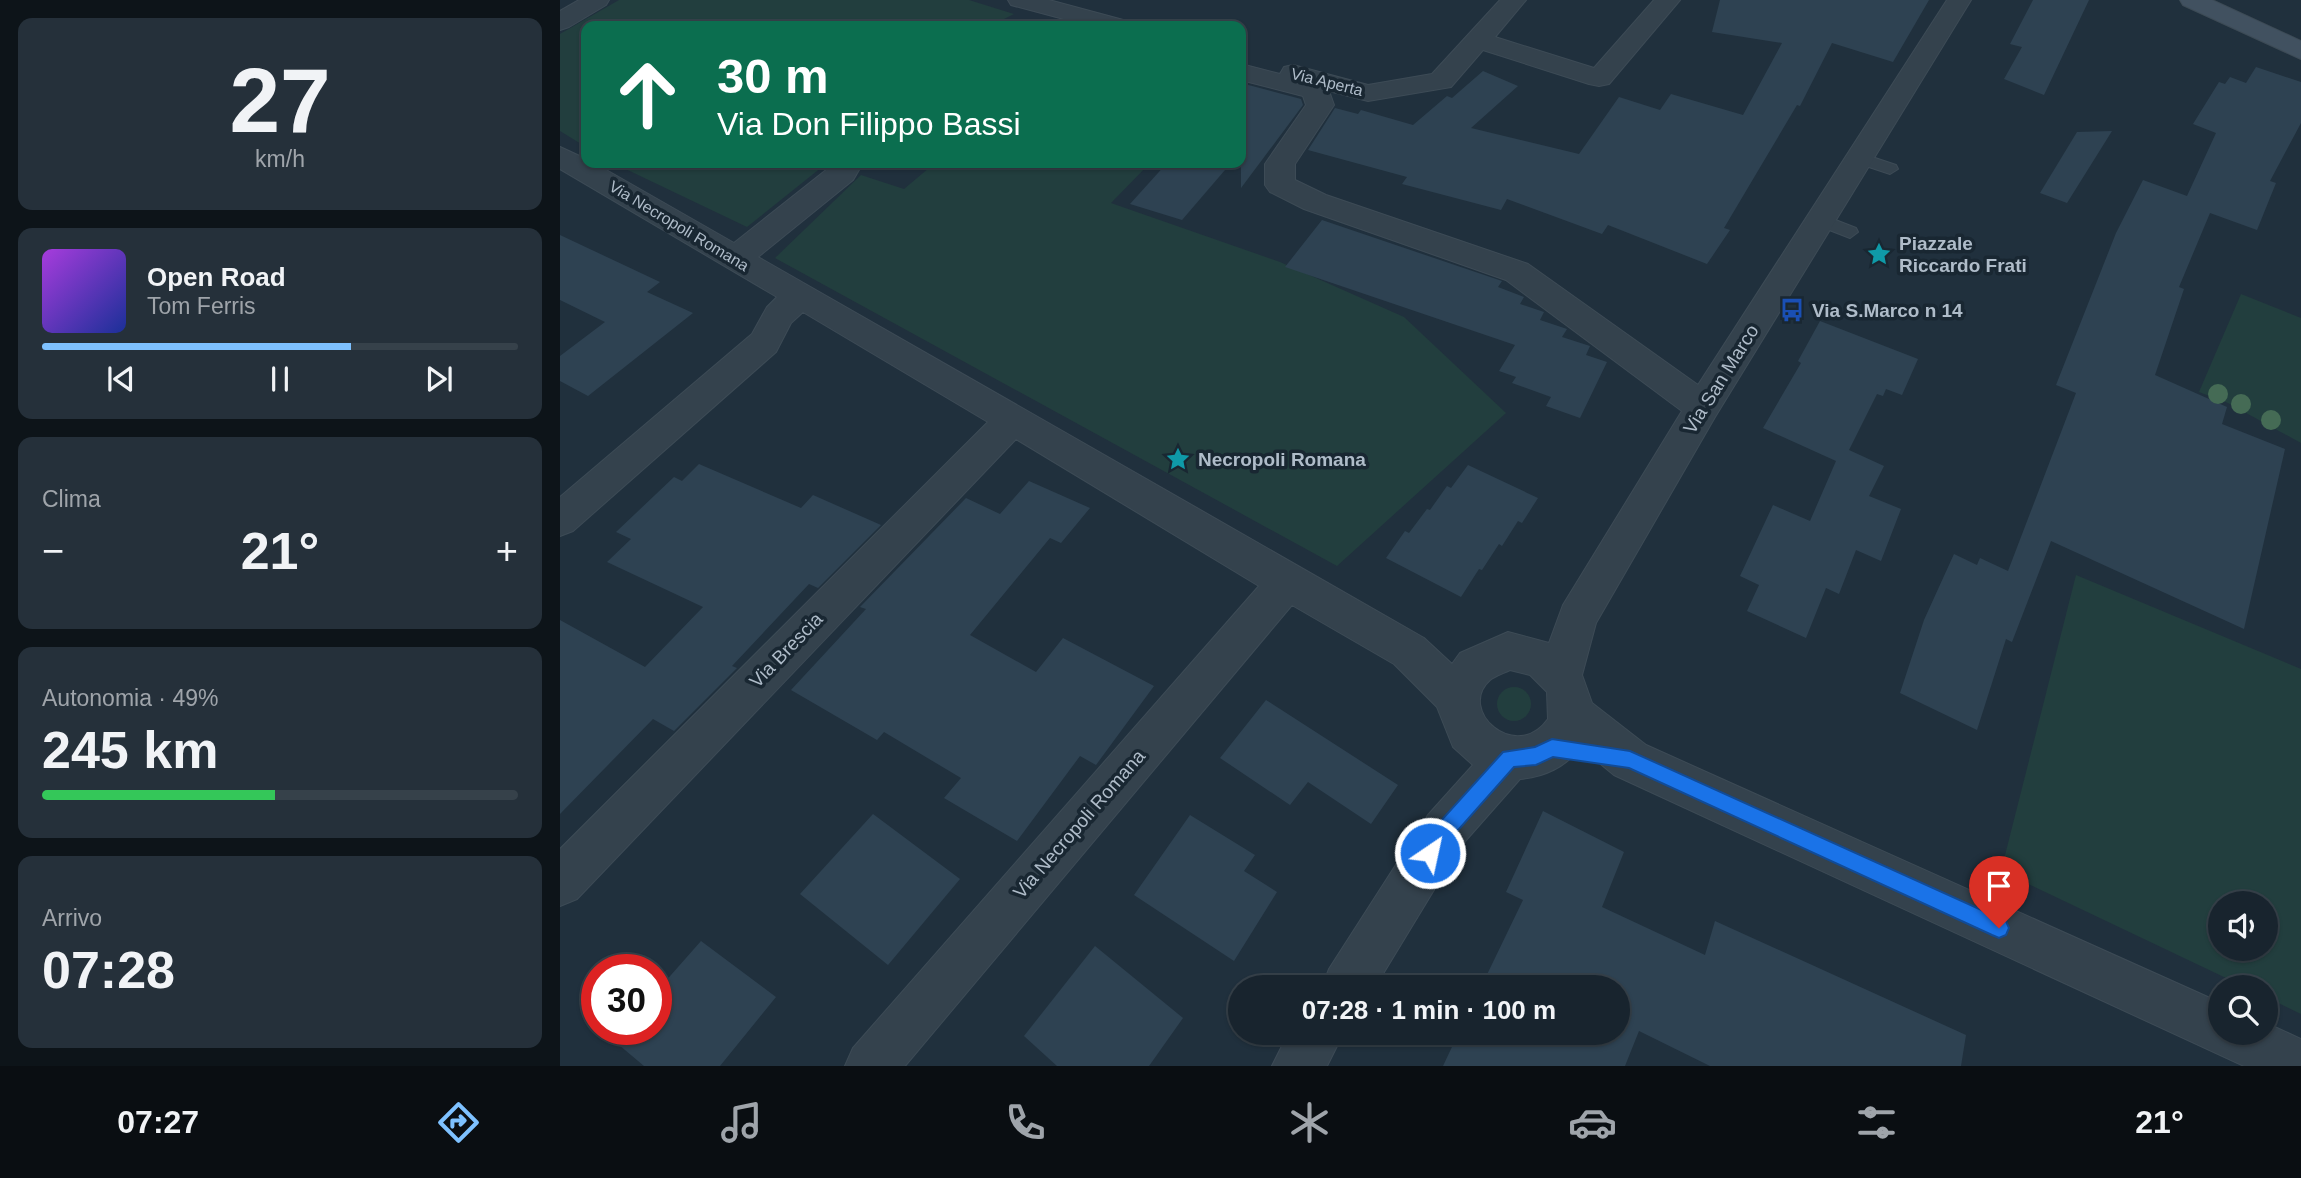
<!DOCTYPE html>
<html lang="it">
<head>
<meta charset="utf-8">
<style>
	:root { --surface:#18242e; --page:#25303a; --text:#f1f3f6; --muted:#9fa4aa; --line:#36414a; --accent:#7ec1ff }
	body { margin:0; font-family:Arial,sans-serif; background:var(--page); color:var(--text); height:100vh; display:flex; flex-direction:column; font-size:26px; white-space:nowrap }
	* { box-sizing:border-box; margin:0 }
	p { font-size:23px; color:var(--muted) }
	.icon { flex:none; width:38px; height:38px; fill:none; stroke:currentColor; stroke-width:2; stroke-linecap:round; stroke-linejoin:round }
	.map { position:relative; flex:1; overflow:hidden }
	.side { display:flex; flex-direction:column; gap:18px; padding:18px; background:#0d1419; width:560px }
	.side>* { flex:none }
	.guide { position:absolute; left:21px; top:21px; width:665px; height:147px; border-radius:14px; box-shadow:0 2px 5px #0004,0 0 0 2px var(--line); background:#0b6e4f; color:#fff; overflow:hidden }
	.fabs { position:absolute; left:1648px; top:891px; display:grid; gap:14px }
	.fabs a { display:grid; place-items:center; width:70px; height:70px; border-radius:50%; background:var(--surface); box-shadow:0 2px 5px #0004,0 0 0 2px var(--line); font-size:35px }
	.speed { position:absolute; left:21px; top:954px; display:flex; gap:14px; font-size:35px; font-weight:700; text-align:center }
	.speed>* { display:grid; place-content:center; width:91px; height:91px; border-radius:50%; background:var(--surface); box-shadow:0 2px 5px #0004,0 0 0 2px var(--line); line-height:1 }
	.speed .limit { border:10px solid #d22; background:#fff; color:#111 }
	.pin { position:absolute; display:grid; place-items:center; width:60px; height:60px; color:#fff; margin:-72px -30px; border-radius:50% 50% 50% 0; rotate:-45deg; box-shadow:0 0 7px #0007 }
	.pin .icon { rotate:45deg }
	.me { position:absolute; width:77px; margin:-38px; rotate:34deg; stroke-linejoin:round; filter:drop-shadow(0 0 5px #0008) }
	.turn { display:flex; align-items:center; gap:24px; height:147px; padding:0 21px; font-size:32px }
	.turn .icon { width:91px; height:91px; stroke-width:2.5 }
	.turn b { display:block; font-size:49px; line-height:60px }
	.big { font-size:52px; font-weight:700; line-height:1.1 }
	.side .widget { flex:1; display:flex; flex-direction:column; justify-content:center; gap:10px; min-width:0; padding:0 24px; border-radius:14px; background:var(--page) }
	.side .dial { align-items:center; gap:0 }
	.dial b { font-size:91px; line-height:1 }
	.song { display:flex; align-items:center; gap:21px }
	.cover { width:84px; height:84px; border-radius:10px; background:linear-gradient(135deg,hsl(280 70% 55%),hsl(230 70% 35%)) }
	.played { height:7px; border-radius:4px; background:linear-gradient(90deg,var(--accent) 65%,var(--line) 65%) }
	.keys { display:flex; justify-content:space-around; direction:ltr }
	.heat { display:flex; justify-content:space-between; align-items:center; font-size:38px; direction:ltr }
	.charge { height:10px; border-radius:5px; background:linear-gradient(90deg,#34c759 49%,var(--line) 0) }
	.trip { position:absolute; left:668px; top:975px; width:402px; height:70px; border-radius:35px; background:var(--surface); box-shadow:0 2px 5px #0004,0 0 0 2px var(--line); font-weight:700; line-height:70px; text-align:center }
	.tab-bar { display:flex; height:112px; justify-content:space-around; align-items:center; background:#0a0e12; color:var(--muted) }
	.tab-bar .icon { width:49px; height:49px }
	.tab-bar .selected { color:var(--accent) }
	.tab-bar b { font-size:32px; color:var(--text) }
	main { display:flex; flex:1; min-height:0 }
	.map>svg:first-child { display:block }
	.green { fill:#223e3e; fill-rule:evenodd }
	.building { fill:#2e4252 }
	.lines { fill:none; stroke-linecap:round; stroke-linejoin:round }
	.lane-casing { stroke:#3d4b56; stroke-width:2 }
	.street-casing { stroke:#3d4b56; stroke-width:2 }
	.secondary-casing { stroke:#3d4b56; stroke-width:2 }
	.lane { fill:#34424d; fill-rule:evenodd }
	.street { fill:#34424d; fill-rule:evenodd }
	.secondary { fill:#415160; fill-rule:evenodd }
	.tree { fill:#456b55 }
	.route { fill:#1a73e8; stroke:#114b97; stroke-width:2 }
	.labels { text-anchor:middle; dominant-baseline:central; stroke-width:7; stroke-linejoin:round; paint-order:stroke }
	.far-street-label { font-size:16px; fill:#afbcc9; stroke:#192732 }
	.poi-label { font-size:19px; font-weight:bold; fill:#afbcc9; stroke:#192732; text-anchor:start }
	.street-label { font-size:19px; fill:#afbcc9; stroke:#192732 }
</style>
</head>
<body>
<main>
<section class="side">
<div class="widget dial"><b>27</b><p>km/h</p></div>
<div class="widget">
<div class="song"><i class="cover"></i><div><b>Open Road</b><p>Tom Ferris</p></div></div>
<div class="played"></div>
<div class="keys"><svg class="icon" aria-label="previous" viewBox="0 0 24 24"><path d="M18 5L8 12l10 7zM5 5v14"/></svg><svg class="icon" aria-label="pause" viewBox="0 0 24 24"><path d="M8 5v14M16 5v14"/></svg><svg class="icon" aria-label="next" viewBox="0 0 24 24"><path d="M6 5l10 7-10 7zM19 5v14"/></svg></div>
</div>
<div class="widget"><p>Clima</p>
<div class="heat"><a>−</a><b class="big">21°</b><a>+</a></div>
</div>
<div class="widget"><p>Autonomia · 49%</p><b class="big">245 km</b><div class="charge"></div></div>
<div class="widget"><p>Arrivo</p><b class="big">07:28</b></div>
</section>
<div class="map">
<svg width="1741" height="1066" viewBox="0 0 1741 1066">
	<rect width="100%" height="100%" fill="#20303d"/>
	<!-- green -->
	<g class="green">
		<path d="M59 0H409L454 14 430 26H26V147L0 131V34Z"/>
		<path d="M53 163H267L187 227Z"/>
		<path d="M375 163H590L551 203 720 262 844 317 946 413 777 566 215 258 301 175 344 189Z"/>
		<path d="M1681 294 1741 318V443L1668 403 1639 392Z"/>
		<path d="M1516 575 1741 669V1014L1706 997V987H1685L1441 871ZM1706 903V948H1661V903Z"/>
		<circle cx="954" cy="704" r="17"/>
	</g>
	<!-- building -->
	<g class="building">
		<path d="M1160 0H1369L1333 62 1272 43 1240 106 1237 105 1164 228 1170 230 1147 264 1048 225 1042 234 947 199 941 210 842 184 847 177 748 150 775 108 798 114 801 110 853 125 887 96 892 98 923 71 958 86 911 128 1019 154 1059 97 1100 110 1111 94 1183 115 1222 43 1152 32Z"/>
		<path d="M1473 0H1529L1484 95 1444 79 1462 47 1450 44Z"/>
		<path d="M1696 67 1741 82V123L1710 181 1716 183 1697 230 1650 213 1619 287 1624 289 1595 375 1667 407 1662 424 1725 449 1684 629 1491 541 1452 642 1446 639 1417 730 1340 693 1364 620 1394 554 1417 565 1420 558 1448 571 1516 393 1496 385 1556 233 1583 180 1627 196 1656 133 1633 124 1659 82 1665 84 1670 77 1686 83Z"/>
		<path d="M681 83 741 99 743 105 681 188Z"/>
		<path d="M1552 131 1507 203 1480 193 1517 132Z"/>
		<path d="M607 163H671L622 220 570 204Z"/>
		<path d="M762 220 942 281 938 287 964 297 960 304 984 312 980 320 1007 329 1002 337 1030 346 1026 355 1047 362 1020 418 986 406 991 397 952 383 956 377 939 371 955 345 725 267Z"/>
		<path d="M0 235 100 282 87 292 133 313 28 396 0 381V356L45 322 0 300Z"/>
		<path d="M1260 321 1358 359 1342 395 1326 389 1323 396 1317 394 1289 450 1324 466 1309 496 1341 509 1321 561 1296 550 1279 594 1266 588 1246 638 1187 611 1199 585 1180 576 1213 505 1250 521 1276 461 1203 428 1241 363 1238 361Z"/>
		<path d="M139 464 241 508 253 495 321 525 258 588 249 584 172 666 177 668 114 731 93 719 0 814V620L85 667 143 607 47 562 71 539 56 532 114 477 122 481Z"/>
		<path d="M908 465 978 498 962 523 958 521 942 546 939 544 922 570 919 569 901 597 826 558 845 531 849 533 867 509 870 510 887 486 891 488Z"/>
		<path d="M469 481 530 508 501 543 490 538 410 635 476 672 503 638 594 686 536 765 520 756 457 841 384 798 401 778 324 732 317 740 231 690 306 609 300 607 406 498 440 514Z"/>
		<path d="M706 700 838 785 811 824 748 782 730 805 660 758Z"/>
		<path d="M983 811 1064 852 1042 907 1145 955 1155 921 1406 1035 1401 1066H1150L1079 1031 1065 1066H883L899 1032H1059V987H921L963 900 946 892Z"/>
		<path d="M313 814 400 879 328 965 240 894Z"/>
		<path d="M630 815 695 855 684 871 717 892 674 961 574 895Z"/>
		<path d="M141 941 216 997 160 1066H84L40 1029H96V992Z"/>
		<path d="M535 946 623 1018 589 1066H497L464 1036Z"/>
	</g>
	<g class="lines">
		<!-- lane casing -->
		<g class="lane-casing">
			<g id="lane">
				<path d="M1300 153 1336 165 1338 169 1330 174 1294 162 1292 158 1294 154Z"/>
				<path d="M1260 214 1296 228 1298 232 1290 238 1254 224 1252 220 1254 216Z"/>
			</g>
		</g>
		<!-- street casing -->
		<g class="street-casing">
			<g id="street">
				<path d="M19 0H49L46 5 9 27 0 30V11Z"/>
				<path d="M448 0H489L567 21 571 26H530L451 5Z"/>
				<path d="M940 0H966L935 37 1034 68 1094 0H1120L1049 84 1039 86 1029 84 923 50 891 87 808 101 769 91 774 105 735 164V180L766 195 968 264 1138 385 1387 0H1411L1155 417 1036 623 1022 675 1032 703 1086 745 1661 1003V1032H1706V1023L1741 1039V1066H1684L1054 775 1020 747C1007 767 983 777 960 779L900 847 815 987H762L769 969 868 815 913 765 893 747 877 707 834 664 732 605 345 1066H285L293 1048 699 586 456 439 17 899 0 906V849L428 422 243 312 231 323 216 352 13 531 0 536V497L192 334 207 307 217 297 0 169V147L26 159V163H34L174 243 275 163H303L293 180 198 257 864 638 892 664 900 653 948 632 989 643 1003 605 1122 411 946 280 744 209 710 192 705 185V164L746 105 743 96 681 80V64L720 74 724 67 733 65 808 85 872 74ZM950 670 970 675 987 692 988 719C956 764 896 710 930 680 935 676 944 673 950 670Z"/>
				<path d="M729 1032H784L767 1066H712Z"/>
			</g>
		</g>
		<!-- secondary casing -->
		<g class="secondary-casing">
			<path id="secondary" d="M1620 0H1652L1741 41V59L1623 5Z"/>
		</g>
		<!-- lane -->
		<use href="#lane" class="lane"/>
		<!-- street -->
		<use href="#street" class="street"/>
		<!-- secondary -->
		<use href="#secondary" class="secondary"/>
	</g>
	<!-- trees -->
	<g class="tree">
		<circle cx="1658" cy="394" r="10"/>
		<circle cx="1681" cy="404" r="10"/>
		<circle cx="1711" cy="420" r="10"/>
	</g>
	<!-- route -->
	<path class="route" d="M992 739 1070 751 1446 921 1449 928 1446 935 1439 938 1432 935 1069 768 993 757 976 765 954 767 891 838 877 860 870 863 864 860 861 853 878 824 943 752 975 747Z"/>
	<!-- icons -->
	<defs>
		<g id="sight-bare" transform="scale(1.89)"><path d="M0-6L1.8-2.2L6-1.7L2.9 1.2L3.7 5.4L0 3.3L-3.7 5.4L-2.9 1.2L-6-1.7L-1.8-2.2Z" fill="#0f9aa8" stroke="#192732" stroke-width="2.5" paint-order="stroke"/></g>
		<g id="bus-bare" transform="scale(1.89)"><path d="M-5-6H5V4H4V6H2V4H-2V6H-4V4H-5ZM-3.5-4V0h7V-4ZM-3.5 1.2v1.5H-2V1.2ZM2 1.2v1.5H3.5V1.2Z" fill="#1a4fb4" stroke="#192732" stroke-width="2.5" paint-order="stroke"/></g>
	</defs>
	<g fill-rule="evenodd">
		<use href="#sight-bare" x="1319" y="254"/>
		<use href="#bus-bare" x="1232" y="310"/>
		<use href="#sight-bare" x="618" y="459"/>
	</g>
	<g class="labels">
		<!-- far-street labels -->
		<g class="far-street-label">
			<text transform="translate(767 82) rotate(14)">Via Aperta</text>
			<text transform="translate(119 226) rotate(31)">Via Necropoli Romana</text>
		</g>
		<!-- poi labels -->
		<g class="poi-label">
			<text x="1339" y="243">Piazzale<tspan x="1339" dy="22">Riccardo Frati</tspan></text>
			<text x="1252" y="310">Via S.Marco n 14</text>
			<text x="638" y="459">Necropoli Romana</text>
		</g>
		<!-- street labels -->
		<g class="street-label">
			<text transform="translate(1161 379) rotate(-58)">Via San Marco</text>
			<text transform="translate(226 650) rotate(-46)">Via Brescia</text>
			<text transform="translate(519 824) rotate(-49)">Via Necropoli Romana</text>
		</g>
	</g>
</svg>
<div class="fabs">
<a><svg class="icon" aria-label="sound" viewBox="0 0 24 24"><path d="M4 9h4l5-4v14l-5-4H4zM17 9q2 3 0 6"/></svg></a>
<a><svg class="icon" aria-label="search" viewBox="0 0 24 24"><circle cx="10" cy="10" r="6"/><path d="M15 15l6 6"/></svg></a>
</div>
<div class="speed"><div class="limit">30</div></div>
<div class="pin" style="left:1439px;top:928px;background:#d93025"><svg class="icon" aria-label="arrive" viewBox="0 0 24 24"><path d="M6 21V4h12l-3 4 3 4H6"/></svg></div>
<svg class="me" style="left:870px;top:853px" viewBox="-20 -20 40 40"><circle r="17" fill="#1a73e8" stroke="#fff" stroke-width="3"/><path d="M0-11L8 9 0 5-8 9z" fill="#fff"/></svg>
<div class="trip">07:28 · 1 min · 100 m</div>
<div class="guide">
<div class="turn"><svg class="icon" aria-label="ahead" viewBox="0 0 24 24"><path d="M12 20V5M6 11l6-6 6 6"/></svg><div><b>30 m</b>Via Don Filippo Bassi</div></div>
</div>
</div>
</main>
<nav class="tab-bar">
<b>07:27</b>
<svg class="icon selected" aria-label="directions" viewBox="0 0 24 24"><path d="M12 3l9 9-9 9-9-9zM9 14v-3h6M13 9l2 2-2 2"/></svg>
<svg class="icon" aria-label="music" viewBox="0 0 24 24"><path d="M9 18V5l10-2v13"/><circle cx="6" cy="18" r="3"/><circle cx="16" cy="16" r="3"/></svg>
<svg class="icon" aria-label="phone" viewBox="0 0 24 24"><path d="M5 4h4l2 5-3 2q2 4 5 5l2-3 5 2v4C11 20 4 13 5 4z"/></svg>
<svg class="icon" aria-label="climate" viewBox="0 0 24 24"><path d="M12 3v18M4 7l16 10M4 17L20 7"/></svg>
<svg class="icon" aria-label="car" viewBox="0 0 24 24"><path d="M5 17H2v-5l4-1 3-4h7l3 4 3 1v5h-3M9 17h6M6 11h13"/><circle cx="7" cy="17" r="2"/><circle cx="17" cy="17" r="2"/></svg>
<svg class="icon" aria-label="filters" viewBox="0 0 24 24"><path d="M4 7h16M4 17h16"/><circle cx="9" cy="7" r="2"/><circle cx="15" cy="17" r="2"/></svg>
<b>21°</b>
</nav>
</body>
</html>
